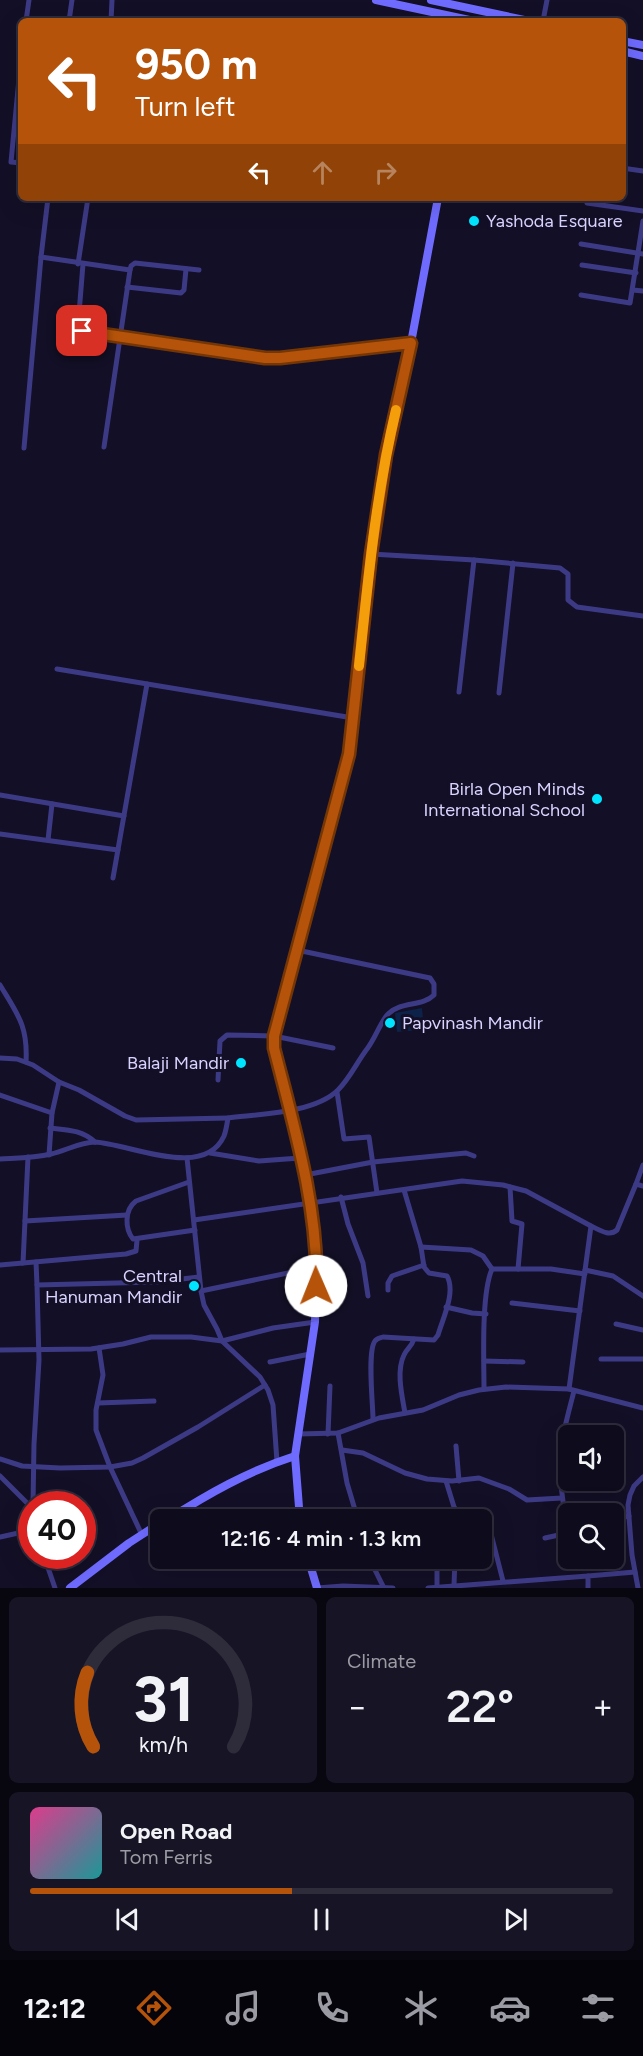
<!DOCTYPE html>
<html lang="en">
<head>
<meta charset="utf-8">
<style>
	:root { --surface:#0e0b1c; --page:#171425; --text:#f1f3f6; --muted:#9b9ba3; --line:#2e2b3b; --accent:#b45309 }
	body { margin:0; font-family:Figtree,sans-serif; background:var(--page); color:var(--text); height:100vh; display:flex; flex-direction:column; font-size:22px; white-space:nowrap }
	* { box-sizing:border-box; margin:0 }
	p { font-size:20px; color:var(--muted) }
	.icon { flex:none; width:33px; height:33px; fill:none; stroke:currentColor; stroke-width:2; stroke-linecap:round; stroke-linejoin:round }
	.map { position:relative; height:1588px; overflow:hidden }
	.drawer { display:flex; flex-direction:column; gap:9px; padding:9px; background:#08060f; flex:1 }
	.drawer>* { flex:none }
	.guide { position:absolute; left:18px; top:18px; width:608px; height:183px; border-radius:9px; box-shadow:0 6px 24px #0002,0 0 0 2px var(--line); background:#b45309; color:#fff; overflow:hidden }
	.tools { position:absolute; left:558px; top:1425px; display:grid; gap:12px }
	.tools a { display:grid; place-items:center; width:66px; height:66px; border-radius:9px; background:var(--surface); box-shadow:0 6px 24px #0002,0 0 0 2px var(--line); font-size:30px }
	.speed { position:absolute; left:18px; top:1491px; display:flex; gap:12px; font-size:30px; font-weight:700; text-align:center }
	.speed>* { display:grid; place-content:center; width:78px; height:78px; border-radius:50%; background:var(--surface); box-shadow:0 6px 24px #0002,0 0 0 2px var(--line); line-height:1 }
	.speed .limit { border:9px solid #d22; background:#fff; color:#111 }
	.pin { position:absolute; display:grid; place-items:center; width:51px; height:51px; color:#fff; margin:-26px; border-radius:12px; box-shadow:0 3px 9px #0006 }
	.me { position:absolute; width:66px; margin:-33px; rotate:359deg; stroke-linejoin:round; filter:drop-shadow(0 0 4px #0008) }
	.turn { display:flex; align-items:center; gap:21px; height:126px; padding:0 18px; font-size:27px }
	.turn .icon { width:78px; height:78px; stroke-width:2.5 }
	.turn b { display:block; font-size:42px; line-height:51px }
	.lanes { display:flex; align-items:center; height:57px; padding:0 18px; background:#0003; justify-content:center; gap:30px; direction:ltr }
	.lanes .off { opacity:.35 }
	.big { font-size:45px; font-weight:600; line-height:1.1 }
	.drawer .card { flex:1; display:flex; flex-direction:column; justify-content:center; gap:9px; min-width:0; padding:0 21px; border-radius:9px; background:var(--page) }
	.drawer .dial { align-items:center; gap:0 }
	.dial svg { height:156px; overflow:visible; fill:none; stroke:var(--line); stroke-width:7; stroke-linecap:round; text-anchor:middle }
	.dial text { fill:var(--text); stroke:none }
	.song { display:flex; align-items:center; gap:18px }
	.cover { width:72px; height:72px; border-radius:9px; background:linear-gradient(135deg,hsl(330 70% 55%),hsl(180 70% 35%)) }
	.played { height:6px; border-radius:3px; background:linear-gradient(90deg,var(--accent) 45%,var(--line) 45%) }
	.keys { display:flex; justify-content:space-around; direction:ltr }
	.heat { display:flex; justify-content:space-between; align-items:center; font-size:33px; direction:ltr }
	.drawer .tiles { flex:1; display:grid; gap:9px; grid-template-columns:1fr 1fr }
	.card:last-child { grid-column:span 2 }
	.trip { position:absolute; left:150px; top:1509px; width:342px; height:60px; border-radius:9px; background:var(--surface); box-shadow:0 6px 24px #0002,0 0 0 2px var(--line); font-weight:600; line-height:60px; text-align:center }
	.tab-bar { display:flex; height:96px; justify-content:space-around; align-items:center; background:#06040b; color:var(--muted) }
	.tab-bar .icon { width:42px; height:42px }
	.tab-bar .active { color:var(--accent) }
	.tab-bar b { font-size:27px; color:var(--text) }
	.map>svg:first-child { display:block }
	.water { fill:#0c2248 }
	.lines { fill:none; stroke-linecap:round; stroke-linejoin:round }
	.street { stroke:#3d3a85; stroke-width:5 }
	.secondary { stroke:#6f6bff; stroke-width:8 }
	.route-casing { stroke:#753606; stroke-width:15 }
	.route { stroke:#b45309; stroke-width:10 }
	.slow { stroke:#f59e0b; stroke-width:10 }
	.poi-dot { fill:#00e5ff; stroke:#130f26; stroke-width:2 }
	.labels { text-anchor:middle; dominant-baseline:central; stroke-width:6; stroke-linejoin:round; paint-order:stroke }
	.poi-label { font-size:18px; fill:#d9d4ff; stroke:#130f26; text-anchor:end }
</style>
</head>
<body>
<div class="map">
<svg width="643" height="1588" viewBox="0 0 643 1588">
	<rect width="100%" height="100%" fill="#130f26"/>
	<!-- water -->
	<path class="water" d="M422 1008 424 1030 397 1032 395 1013Z"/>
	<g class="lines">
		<!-- street -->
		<g class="street">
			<path d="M26 21 29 0"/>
			<path d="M69 21 72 0"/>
			<path d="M111 21 112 0"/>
			<path d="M543 21 547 0"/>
			<path d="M21 58 11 162 21 163"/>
			<path d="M622 168 643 171"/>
			<path d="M48 198 41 257 130 270 120 338 265 358H280L411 343"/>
			<path d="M587 203 643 211"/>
			<path d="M581 244 643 254"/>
			<path d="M78 264 88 198"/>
			<path d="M83 264 78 326 82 331 120 338 104 447"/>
			<path d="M582 265 636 273"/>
			<path d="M130 270 131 266 135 263 199 270"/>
			<path d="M127 287 181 293 184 290 186 269"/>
			<path d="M633 290 643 291"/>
			<path d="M581 295 630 303 643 221"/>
			<path d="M24 448 41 257"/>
			<path d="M371 554 474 560 560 568 568 574V600L577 607 643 616"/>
			<path d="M57 669 353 718"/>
			<path d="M459 692 474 560"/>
			<path d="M499 693 513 563"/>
			<path d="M0 795 124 816"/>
			<path d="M0 834 118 850"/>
			<path d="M48 840 52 804"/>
			<path d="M113 878 147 684"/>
			<path d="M0 985C18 1015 28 1026 26 1062"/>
			<path d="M0 1058 17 1059 33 1065 59 1082 79 1090 125 1116 136 1120 228 1118"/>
			<path d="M218 1080 220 1041 227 1035 274 1036 333 1048"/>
			<path d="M337 1092 344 1139 369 1137 377 1193"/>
			<path d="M0 1095 52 1113 49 1155"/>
			<path d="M52 1113 59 1082"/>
			<path d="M50 1128C68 1130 82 1130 95 1142"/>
			<path d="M210 1153 259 1161 300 1158"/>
			<path d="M187 1158 201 1291 317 1267"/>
			<path d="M0 1159C17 1158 34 1158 51 1154 65 1151 80 1142 95 1142 130 1144 204 1180 224 1136 226 1131 227 1124 228 1118 260 1114 315 1113 338 1090 350 1078 357 1062 367 1049 375 1039 381 1021 388 1014 401 1001 422 1007 434 995V984L430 978 297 950"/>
			<path d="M305 1175 373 1162 466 1153 474 1156"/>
			<path d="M189 1182 136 1201C124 1210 125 1229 133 1239L195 1230"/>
			<path d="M636 1184 643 1165"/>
			<path d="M510 1187 512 1221 522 1224 518 1269"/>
			<path d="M341 1197 348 1224 363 1263 368 1296"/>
			<path d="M194 1220 462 1181 503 1185 526 1191 591 1226 569 1389"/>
			<path d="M25 1221 127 1215"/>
			<path d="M591 1226C600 1230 609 1237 617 1230L636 1184 643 1186"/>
			<path d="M421 1247 471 1250 483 1256 492 1269"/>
			<path d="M36 1262 37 1285"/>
			<path d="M23 1263 28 1157"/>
			<path d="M0 1265 126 1254 136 1251 137 1240"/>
			<path d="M585 1270 613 1276 643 1296"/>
			<path d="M388 1290V1283L392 1276 424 1265"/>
			<path d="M201 1291 204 1305 217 1329 222 1341 260 1377 268 1390 273 1405 277 1462"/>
			<path d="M512 1303 580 1311"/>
			<path d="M446 1307 472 1313 486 1314"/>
			<path d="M616 1324 643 1330"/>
			<path d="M99 1348 103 1375 96 1410V1430L110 1467 142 1535"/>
			<path d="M0 1350 91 1349 123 1344 151 1337H191L222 1341 273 1328 315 1322"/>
			<path d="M601 1359H643"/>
			<path d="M484 1361 523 1362"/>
			<path d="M270 1362 310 1354"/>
			<path d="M484 1389C484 1360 481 1294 492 1269H551L585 1274"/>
			<path d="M98 1403 154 1401"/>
			<path d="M405 1413C402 1396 396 1371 404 1355 407 1348 411 1348 414 1339"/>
			<path d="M373 1419C373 1405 367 1351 375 1341 377 1338 380 1338 383 1337L434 1340 438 1335C443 1318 456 1292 447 1276L429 1273 424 1267 421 1247 404 1190"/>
			<path d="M338 1433 347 1483 358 1520"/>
			<path d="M298 1434 338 1433 379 1418 423 1410 459 1395 479 1390 506 1387 569 1389 643 1408"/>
			<path d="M328 1434 330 1386"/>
			<path d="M456 1446 459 1481"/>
			<path d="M342 1450 363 1453 405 1473 427 1479 452 1481 479 1478 509 1489 527 1500 562 1498"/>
			<path d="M0 1459 22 1466 60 1468 110 1467 132 1463 143 1458 198 1427 265 1385"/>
			<path d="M0 1476 32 1508"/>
			<path d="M446 1481 454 1507 457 1511 473 1514"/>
			<path d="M33 1504 34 1444 39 1360 37 1285 156 1282 199 1277"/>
			<path d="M614 1519 629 1516"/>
			<path d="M482 1532 490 1530 503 1581"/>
			<path d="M568 1532C564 1510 560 1488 560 1466 560 1441 568 1415 574 1391"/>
			<path d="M0 1537 32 1530"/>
			<path d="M545 1538 568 1533"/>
			<path d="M44 1556 55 1588"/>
			<path d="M369 1558 384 1588"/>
			<path d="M454 1585 455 1558"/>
			<path d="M437 1587V1560"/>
			<path d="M317 1588 343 1586 393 1588"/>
			<path d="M428 1588 588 1576"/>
			<path d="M588 1588V1576L635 1572"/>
			<path d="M638 1588 632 1555 628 1505 630 1495 634 1486 643 1477"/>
		</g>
		<!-- secondary -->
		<g class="secondary">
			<path d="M376 0 474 21"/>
			<path d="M431 0 529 21"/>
			<path d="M622 41 643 45"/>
			<path d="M622 51 643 56"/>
			<path d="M167 1520C208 1494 248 1471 295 1456"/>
			<path d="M300 1520 295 1456 315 1322 317 1267 310 1202 305 1175 274 1048V1036L349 754 371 554 386 455 411 343 438 198"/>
			<path d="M308 1558 317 1588"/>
			<path d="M70 1588 129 1543 160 1523"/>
		</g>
	</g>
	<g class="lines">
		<!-- route casing -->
		<g class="route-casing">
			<path id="route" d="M82 331 265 358H280L411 343 386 455 371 554 349 754 274 1036V1048C293 1123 319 1209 316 1286"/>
		</g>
		<!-- route -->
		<use href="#route" class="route"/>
		<!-- slow -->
		<path class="slow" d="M359 666C368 580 376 494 396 410"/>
	</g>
	<!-- markers -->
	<g class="poi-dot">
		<circle cx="474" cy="221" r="6"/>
		<circle cx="597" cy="799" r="6"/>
		<circle cx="390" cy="1023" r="6"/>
		<circle cx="241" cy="1063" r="6"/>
		<circle cx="194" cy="1286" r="6"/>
	</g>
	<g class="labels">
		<!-- poi labels -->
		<g class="poi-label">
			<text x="486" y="221" text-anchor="start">Yashoda Esquare</text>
			<text x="585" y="789">Birla Open Minds<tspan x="585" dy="21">International School</tspan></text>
			<text x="402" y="1023" text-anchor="start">Papvinash Mandir</text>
			<text x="229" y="1063">Balaji Mandir</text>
			<text x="182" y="1276">Central<tspan x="182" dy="21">Hanuman Mandir</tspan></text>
		</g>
	</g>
</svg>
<div class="tools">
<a><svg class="icon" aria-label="sound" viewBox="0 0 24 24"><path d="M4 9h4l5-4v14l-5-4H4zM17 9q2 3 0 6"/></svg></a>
<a><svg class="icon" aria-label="search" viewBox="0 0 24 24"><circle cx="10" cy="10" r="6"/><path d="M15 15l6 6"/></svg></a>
</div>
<div class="speed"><div class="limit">40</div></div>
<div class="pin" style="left:82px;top:331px;background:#d93025"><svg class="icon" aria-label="arrive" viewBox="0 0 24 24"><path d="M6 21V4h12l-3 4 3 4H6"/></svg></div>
<svg class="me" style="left:316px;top:1286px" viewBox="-20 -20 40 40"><circle r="19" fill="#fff"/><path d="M0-13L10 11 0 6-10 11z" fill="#b45309"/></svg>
<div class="trip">12:16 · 4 min · 1.3 km</div>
<div class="guide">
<div class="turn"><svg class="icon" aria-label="left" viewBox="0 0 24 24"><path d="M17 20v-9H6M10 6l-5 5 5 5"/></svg><div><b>950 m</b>Turn left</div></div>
<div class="lanes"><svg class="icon" aria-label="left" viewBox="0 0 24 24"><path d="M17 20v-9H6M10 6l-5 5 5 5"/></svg><svg class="icon off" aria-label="ahead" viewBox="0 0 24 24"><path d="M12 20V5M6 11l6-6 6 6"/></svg><svg class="icon off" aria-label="right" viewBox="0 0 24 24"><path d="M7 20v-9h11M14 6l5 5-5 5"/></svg></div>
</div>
</div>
<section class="drawer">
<div class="tiles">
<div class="card dial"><svg viewBox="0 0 100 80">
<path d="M14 69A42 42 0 1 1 86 69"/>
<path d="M14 69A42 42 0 0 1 11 31" stroke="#b45309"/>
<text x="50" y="56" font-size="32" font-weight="700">31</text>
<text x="50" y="72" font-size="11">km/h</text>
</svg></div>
<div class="card"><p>Climate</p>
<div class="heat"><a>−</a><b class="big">22°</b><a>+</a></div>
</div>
<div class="card">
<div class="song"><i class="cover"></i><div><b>Open Road</b><p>Tom Ferris</p></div></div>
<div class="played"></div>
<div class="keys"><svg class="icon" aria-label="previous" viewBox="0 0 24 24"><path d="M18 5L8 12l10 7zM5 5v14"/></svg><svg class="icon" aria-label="pause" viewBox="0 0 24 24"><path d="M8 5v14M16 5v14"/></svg><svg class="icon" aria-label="next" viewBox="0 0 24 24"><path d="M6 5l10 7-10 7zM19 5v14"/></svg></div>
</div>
</div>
</section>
<nav class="tab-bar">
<b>12:12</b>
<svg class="icon active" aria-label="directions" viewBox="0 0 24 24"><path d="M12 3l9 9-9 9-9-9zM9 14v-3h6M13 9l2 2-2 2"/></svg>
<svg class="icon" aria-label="music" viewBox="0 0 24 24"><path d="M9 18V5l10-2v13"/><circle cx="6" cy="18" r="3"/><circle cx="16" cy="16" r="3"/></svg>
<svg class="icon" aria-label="phone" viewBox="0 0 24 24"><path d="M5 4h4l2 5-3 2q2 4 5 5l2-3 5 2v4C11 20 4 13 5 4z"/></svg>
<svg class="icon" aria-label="climate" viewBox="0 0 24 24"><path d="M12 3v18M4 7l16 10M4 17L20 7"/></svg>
<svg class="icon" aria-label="car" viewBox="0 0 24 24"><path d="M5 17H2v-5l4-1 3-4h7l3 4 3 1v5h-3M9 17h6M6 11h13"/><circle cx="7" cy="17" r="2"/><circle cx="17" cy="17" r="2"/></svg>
<svg class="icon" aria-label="filters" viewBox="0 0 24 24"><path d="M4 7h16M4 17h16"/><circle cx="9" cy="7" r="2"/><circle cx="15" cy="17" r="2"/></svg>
</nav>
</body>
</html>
